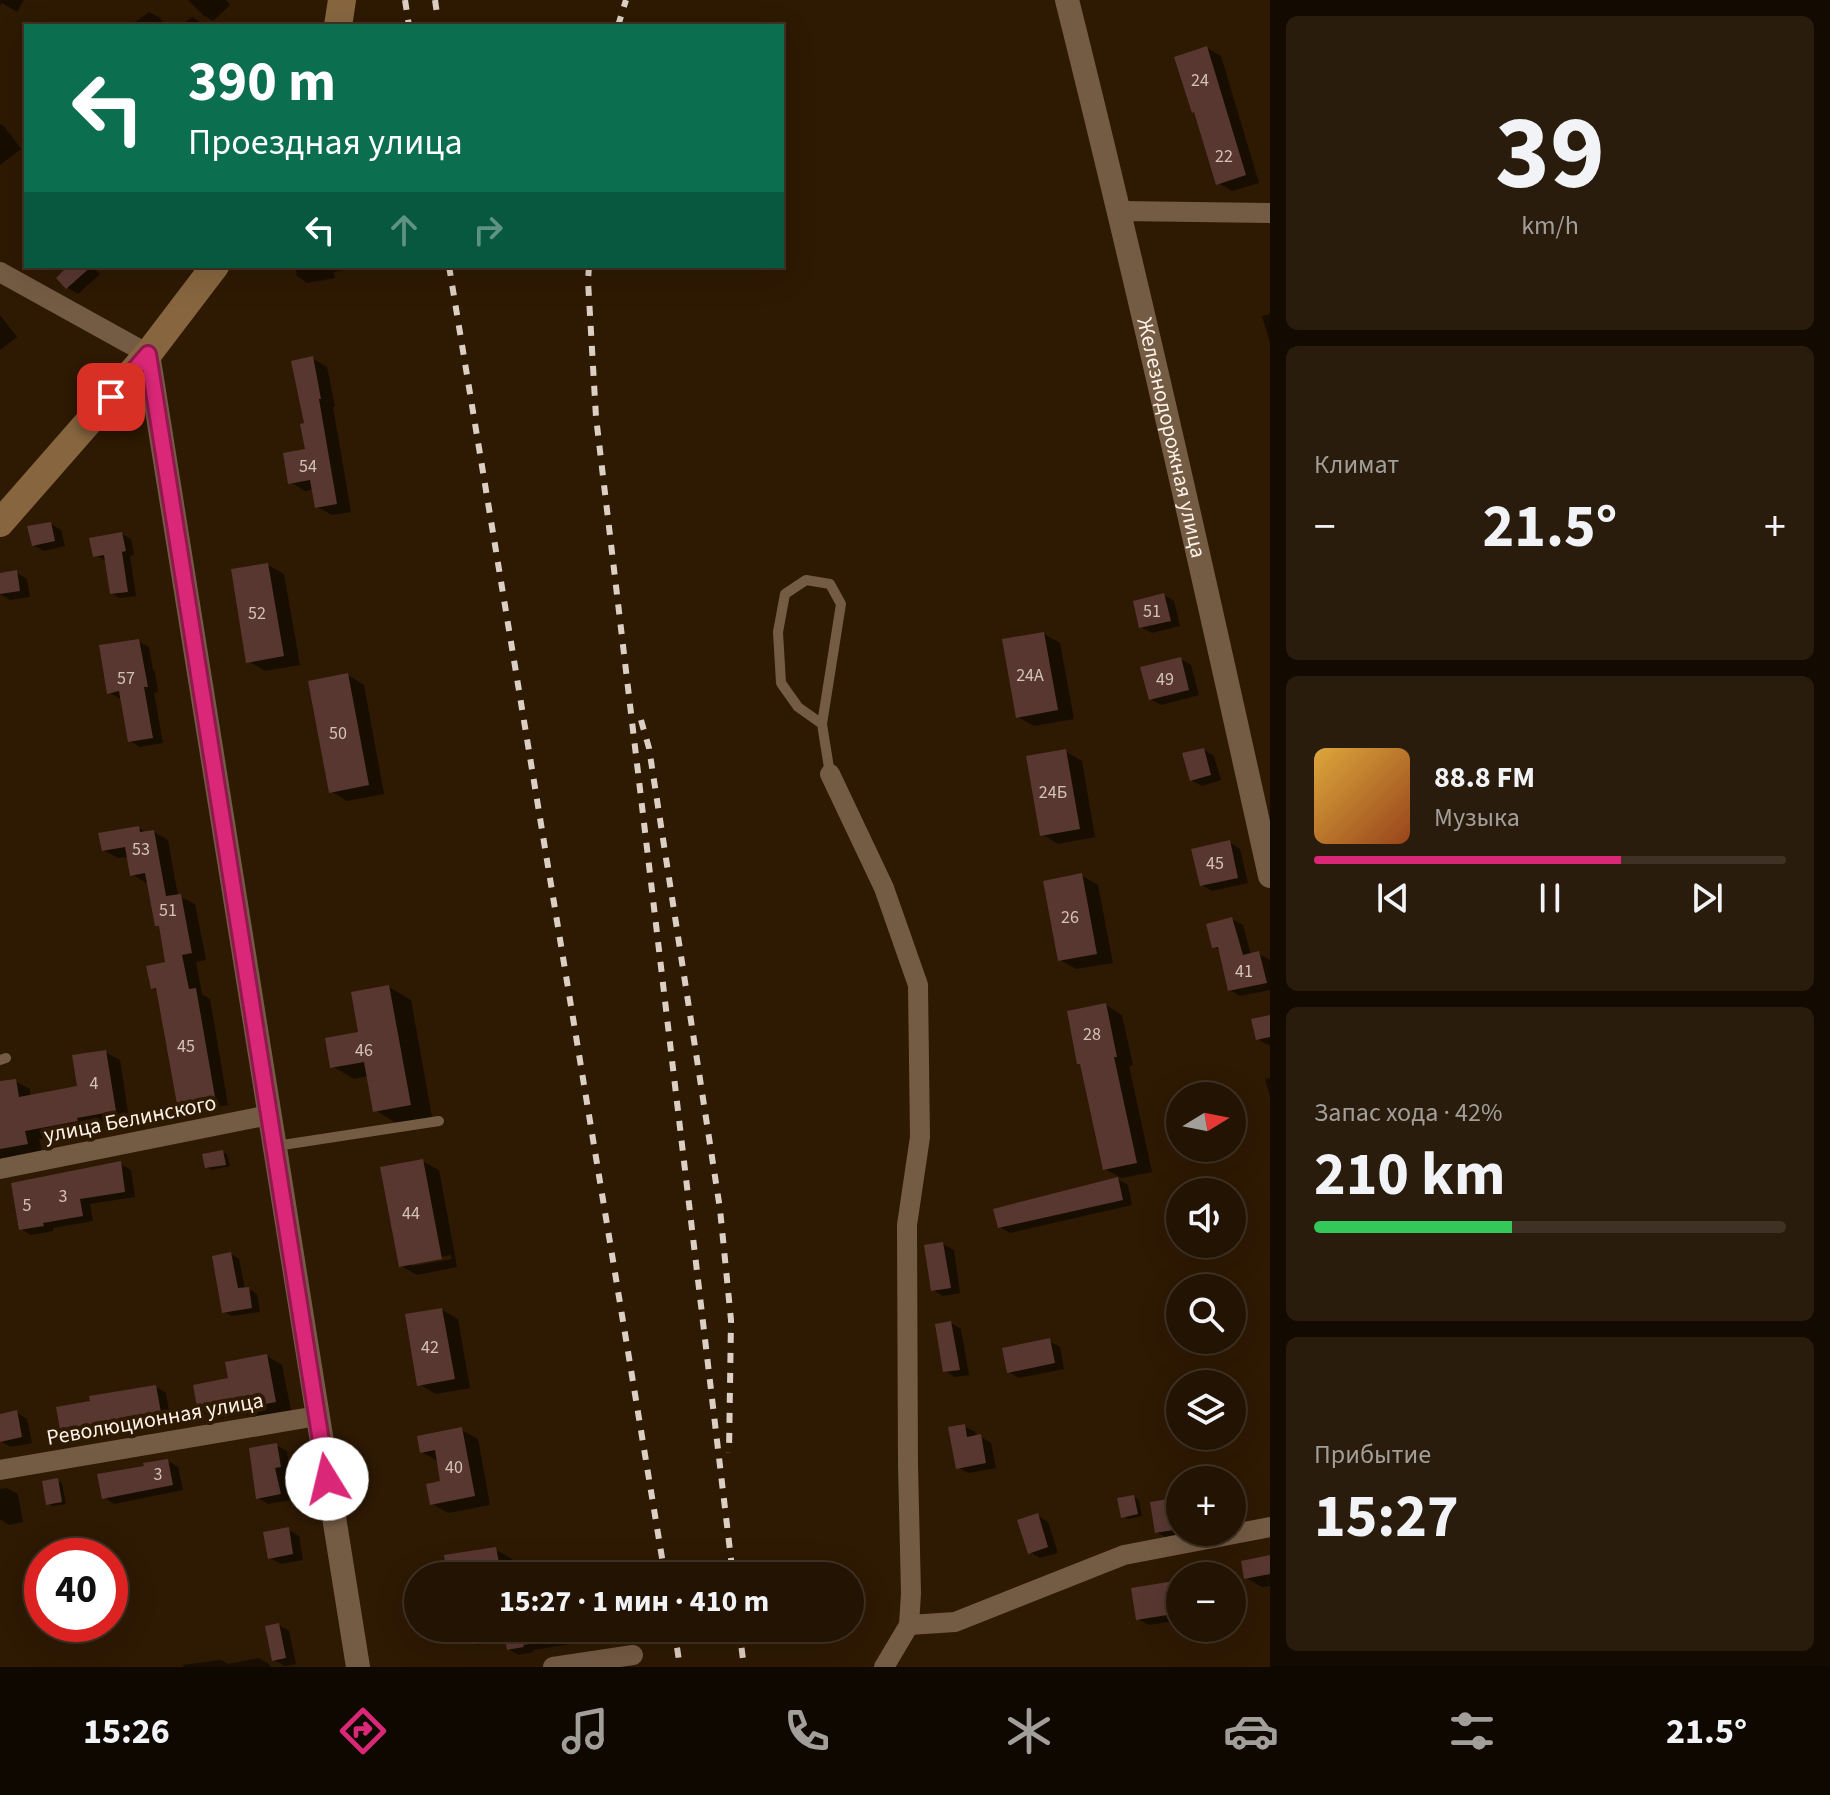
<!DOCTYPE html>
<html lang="ru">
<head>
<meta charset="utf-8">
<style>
	:root { --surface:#221302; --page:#2a1c0c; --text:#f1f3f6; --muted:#a29e99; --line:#3f3224; --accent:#db2777 }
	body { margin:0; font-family:"Source Sans 3",sans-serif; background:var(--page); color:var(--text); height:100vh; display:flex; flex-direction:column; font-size:30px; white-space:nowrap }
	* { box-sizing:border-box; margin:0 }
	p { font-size:26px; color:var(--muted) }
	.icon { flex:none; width:44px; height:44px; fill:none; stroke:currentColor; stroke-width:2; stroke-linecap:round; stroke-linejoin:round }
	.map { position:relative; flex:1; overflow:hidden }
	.drawer { display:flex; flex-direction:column; gap:16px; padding:16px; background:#130a01; width:560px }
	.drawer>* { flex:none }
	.hud { position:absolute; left:24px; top:24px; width:760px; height:244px; border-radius:0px; box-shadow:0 8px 32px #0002,0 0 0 2px var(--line); background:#0b6e4f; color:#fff; overflow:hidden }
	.needle { width:52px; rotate:80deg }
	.tools { position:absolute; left:1166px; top:1082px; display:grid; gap:16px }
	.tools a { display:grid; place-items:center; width:80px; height:80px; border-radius:50%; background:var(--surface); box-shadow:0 8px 32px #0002,0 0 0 2px var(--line); font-size:40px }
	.speed { position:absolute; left:24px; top:1538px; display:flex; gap:16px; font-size:40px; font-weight:700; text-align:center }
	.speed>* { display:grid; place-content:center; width:104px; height:104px; border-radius:50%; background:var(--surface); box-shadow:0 8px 32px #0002,0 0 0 2px var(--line); line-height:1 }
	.speed .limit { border:12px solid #d22; background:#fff; color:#111 }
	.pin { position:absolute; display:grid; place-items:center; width:68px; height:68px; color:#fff; margin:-34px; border-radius:16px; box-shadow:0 4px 12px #0006 }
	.me { position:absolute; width:88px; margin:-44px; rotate:351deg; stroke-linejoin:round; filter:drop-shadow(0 0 6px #0008) }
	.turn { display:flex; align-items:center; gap:28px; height:168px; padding:0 32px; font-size:36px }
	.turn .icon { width:104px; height:104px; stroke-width:2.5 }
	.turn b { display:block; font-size:56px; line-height:68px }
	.lanes { display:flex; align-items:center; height:76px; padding:0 32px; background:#0003; justify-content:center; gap:40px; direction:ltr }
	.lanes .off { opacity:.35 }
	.big { font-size:60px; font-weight:700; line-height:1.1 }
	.drawer .widget { flex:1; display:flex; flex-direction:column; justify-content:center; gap:12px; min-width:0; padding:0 28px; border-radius:12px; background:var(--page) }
	.drawer .dial { align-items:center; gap:0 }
	.dial b { font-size:104px; line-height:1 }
	.song { display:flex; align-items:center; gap:24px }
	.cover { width:96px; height:96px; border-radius:12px; background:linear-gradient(135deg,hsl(40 70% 55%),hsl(20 70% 35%)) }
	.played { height:8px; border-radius:4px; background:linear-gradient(90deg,var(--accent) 65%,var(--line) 65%) }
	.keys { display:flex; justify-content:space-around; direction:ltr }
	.heat { display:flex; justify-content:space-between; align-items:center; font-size:44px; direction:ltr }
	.charge { height:12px; border-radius:6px; background:linear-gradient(90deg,#34c759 42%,var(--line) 0) }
	.trip { position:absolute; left:404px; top:1562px; width:460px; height:80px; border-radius:40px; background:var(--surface); box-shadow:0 8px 32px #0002,0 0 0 2px var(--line); font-weight:700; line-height:80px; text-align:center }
	.tab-bar { display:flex; height:128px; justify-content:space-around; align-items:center; background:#0e0801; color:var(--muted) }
	.tab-bar .icon { width:56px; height:56px }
	.tab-bar .current { color:var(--accent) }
	.tab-bar b { font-size:36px; color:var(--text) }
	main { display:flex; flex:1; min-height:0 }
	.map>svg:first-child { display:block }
	.shadow { fill:#0007; fill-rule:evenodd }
	.building { fill:#583731 }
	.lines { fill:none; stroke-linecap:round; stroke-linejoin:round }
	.service { stroke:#745b44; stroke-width:10 }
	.minor { stroke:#745b44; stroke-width:20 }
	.tertiary { stroke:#745b44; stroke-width:24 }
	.secondary { stroke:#87663f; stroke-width:28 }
	.rail { stroke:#dccfc3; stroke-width:6; stroke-dasharray:10 10; stroke-linecap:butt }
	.route-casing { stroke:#8e194d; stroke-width:20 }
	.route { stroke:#db2777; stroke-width:14 }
	.labels { text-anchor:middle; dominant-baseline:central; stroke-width:8; stroke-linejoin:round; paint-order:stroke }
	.number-label { font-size:18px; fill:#d4c2ba }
	.street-label { font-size:22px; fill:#fdf1e7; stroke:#2e1903 }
</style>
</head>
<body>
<main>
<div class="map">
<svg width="1270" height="1667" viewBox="0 0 1270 1667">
	<rect width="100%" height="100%" fill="#2e1903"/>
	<!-- shadow -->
	<g class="shadow">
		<path d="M0 0H24L17 12 2 3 0 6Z"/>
		<path d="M188 0H226L230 5 213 21 203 15Z"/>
		<path d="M149 12 160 18 166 26H130Z"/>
		<path d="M192 17 202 23 205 26H180Z"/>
		<path d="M1207 48 1221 56 1259 183 1232 191 1218 183 1197 114 1193 112Z"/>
		<path d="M0 124 4 126 21 149 0 165Z"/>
		<path d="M71 266H92L100 274 78 294 68 288 59 278Z"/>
		<path d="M295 266H362L334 272 335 278 307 283 297 276Z"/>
		<path d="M1270 314V343L1262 316Z"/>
		<path d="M0 315 17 337 0 350Z"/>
		<path d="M312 358 327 367 335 406 333 407 351 512 332 515 317 507 314 489 305 491 290 482 307 451V425Z"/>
		<path d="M51 524 61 530 65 546 44 551 33 545Z"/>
		<path d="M122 534 131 539 134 555 130 556 136 596 120 598 111 593 106 560H104L95 555Z"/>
		<path d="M268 565 284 574 300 665 265 671 248 661Z"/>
		<path d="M17 573 27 579 30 597 10 600 0 594V575Z"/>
		<path d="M1164 595 1174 601 1180 626 1152 633 1141 627Z"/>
		<path d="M1044 634 1060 643 1074 719 1034 726 1018 717Z"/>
		<path d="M138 641 149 647 153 670 155 672 158 692 154 693 163 743 140 747 130 741 122 698H119L108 692Z"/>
		<path d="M1181 659 1191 665 1199 695 1161 705 1150 699Z"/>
		<path d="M348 675 364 685 384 794 347 801 331 791Z"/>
		<path d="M1204 750 1214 756 1221 780 1202 786 1191 780Z"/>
		<path d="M1065 751 1082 761 1095 837 1058 844 1042 834Z"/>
		<path d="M139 828 147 833 154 832 168 840 178 896 195 904 206 960 196 962 202 994 210 999 228 1105 193 1111 178 1102 159 991 153 988 168 964 161 928 157 925 149 882 146 883 132 874 128 857 118 858 103 850Z"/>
		<path d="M1229 842 1240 849 1248 883 1212 891 1202 885Z"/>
		<path d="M1082 876 1098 885 1113 963 1076 969 1060 960Z"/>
		<path d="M1232 919 1243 925 1251 955 1259 954 1270 960V990L1240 996 1230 990 1220 950 1214 947Z"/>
		<path d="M389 987 411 1000 432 1117 396 1123 375 1110 369 1076 354 1079 332 1066 361 1033Z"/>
		<path d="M1106 1005 1122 1015 1133 1065 1129 1066 1152 1172 1117 1179 1128 1185 1132 1205 1010 1233 1000 1227 1057 1193 1121 1178 1105 1169Z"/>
		<path d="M1270 1017V1045H1268L1258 1039Z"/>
		<path d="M105 1052 120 1060 129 1119 91 1125 92 1128 39 1139 42 1151 0 1159V1084L15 1081 30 1089 31 1097 80 1088Z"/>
		<path d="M1270 1078V1096L1265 1079Z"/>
		<path d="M223 1152 227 1155 230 1166 211 1170 207 1167Z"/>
		<path d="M422 1161 439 1170 457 1267 417 1275 401 1266ZM451 1255 452 1259 412 1266V1262Z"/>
		<path d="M120 1164 131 1170 135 1197 90 1204 93 1221 53 1228V1231L31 1235 21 1229Z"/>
		<path d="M943 1244 954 1250 960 1293 943 1296 933 1290Z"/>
		<path d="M231 1254 239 1259 245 1289H249L257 1294 260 1312 232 1316 223 1311Z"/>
		<path d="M442 1310 458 1319 470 1388 436 1394 419 1384Z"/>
		<path d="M951 1323 961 1329 969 1375 955 1377 945 1371Z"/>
		<path d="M1049 1341 1060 1347 1064 1369 1019 1378 1009 1372Z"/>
		<path d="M267 1356 282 1365 291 1410 251 1417 245 1414 215 1420 200 1411 231 1380Z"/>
		<path d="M156 1387 166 1393 171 1423 127 1431V1433L108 1437 104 1435 73 1440 63 1434Z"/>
		<path d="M17 1413 27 1419 32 1443 11 1447 0 1441V1416Z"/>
		<path d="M964 1426 975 1432 976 1437H981L991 1443 996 1468 968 1473 958 1467Z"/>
		<path d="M462 1430 478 1439 490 1505 448 1513 431 1503 443 1483 439 1462 422 1452Z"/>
		<path d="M276 1445 287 1451 290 1472 285 1473 290 1500 268 1504 258 1498Z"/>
		<path d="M168 1461 178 1467 183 1490 114 1504 104 1497Z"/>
		<path d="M58 1481 62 1483 66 1504 52 1506 48 1503Z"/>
		<path d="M7 1488 18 1494 23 1522 9 1525 0 1519V1489Z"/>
		<path d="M1232 1496 1239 1527 1232 1528Z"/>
		<path d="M1134 1497 1139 1500 1142 1516 1128 1519 1123 1516Z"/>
		<path d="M1180 1499V1532H1206L1167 1538 1157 1532Z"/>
		<path d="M1037 1515 1048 1522 1058 1553 1040 1558 1030 1552Z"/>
		<path d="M288 1529 299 1536 303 1560 281 1564 270 1558Z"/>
		<path d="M496 1550 512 1559 514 1572 502 1574 503 1576H450Z"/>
		<path d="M1270 1557V1586L1262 1587 1246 1578Z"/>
		<path d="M1180 1582V1620L1149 1625 1138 1619Z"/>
		<path d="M279 1625 289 1631 296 1664 285 1666 274 1660Z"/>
		<path d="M459 1628H601L603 1639 533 1650V1652L519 1655 509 1649 507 1640 477 1645 460 1636Z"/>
		<path d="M259 1658 269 1664 270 1667H184L183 1665 221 1660 228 1664Z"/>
	</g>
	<!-- building -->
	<g class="building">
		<path d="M1207 46 1246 175 1216 185 1194 112 1192 113 1174 57Z"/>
		<path d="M68 266H92L66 289 56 278Z"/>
		<path d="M313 356 321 399H319L337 504 315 508 310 480 288 484 283 453 305 449 300 424 304 423 291 361Z"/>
		<path d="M51 522 55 541 32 546 27 526Z"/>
		<path d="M122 532 126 551 122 552 128 592 110 594 104 555 93 557 89 538Z"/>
		<path d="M268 563 284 656 246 663 231 569Z"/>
		<path d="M17 570 20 591 0 594V573Z"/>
		<path d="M1164 593 1171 621 1139 628 1133 601Z"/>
		<path d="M1044 632 1058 710 1016 718 1002 639Z"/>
		<path d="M139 639 148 687H144L153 738 128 742 119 691 107 694 99 645Z"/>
		<path d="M1181 657 1189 690 1149 700 1140 667Z"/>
		<path d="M348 673 369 785 329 793 308 681Z"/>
		<path d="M1204 748 1211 775 1190 781 1182 753Z"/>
		<path d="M1066 749 1080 829 1040 836 1026 756Z"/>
		<path d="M139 826 140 832 154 830 166 896 181 894 192 953 182 955 189 989 196 988 215 1097 177 1104 156 988 151 989 146 966 165 962 159 926H155L145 873 130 876 125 847 102 851 98 833Z"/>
		<path d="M1230 840 1238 878 1200 886 1191 849Z"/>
		<path d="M1082 873 1097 954 1058 961 1043 881Z"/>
		<path d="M1232 917 1243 955 1259 951 1267 983 1228 991 1218 947 1212 948 1206 924Z"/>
		<path d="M389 985 411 1105 373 1112 364 1062 330 1068 325 1038 358 1032 351 992Z"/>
		<path d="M1106 1003 1117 1057H1114L1137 1163 1103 1170 1080 1064H1077L1067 1011Z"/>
		<path d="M1270 1015V1037L1256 1040 1251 1019Z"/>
		<path d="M106 1050 116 1111 77 1118 78 1121 25 1131 28 1144 0 1149V1081L16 1079 19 1097 77 1086 72 1055Z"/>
		<path d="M223 1150 226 1165 205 1168 202 1154Z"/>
		<path d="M423 1159 442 1259 399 1267 380 1167Z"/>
		<path d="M121 1161 125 1192 80 1199 83 1216 43 1223 44 1226 19 1230 11 1183Z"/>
		<path d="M1118 1177 1123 1200 998 1228 993 1209Z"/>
		<path d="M943 1242 951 1288 931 1291 924 1245Z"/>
		<path d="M231 1252 238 1288 249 1287 252 1308 222 1313 212 1256Z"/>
		<path d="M442 1308 455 1379 417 1386 405 1314Z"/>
		<path d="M951 1321 960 1370 943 1372 935 1324Z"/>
		<path d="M1050 1338 1055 1363 1007 1373 1002 1348Z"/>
		<path d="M267 1354 276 1402 234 1410V1405L198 1412 193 1385 228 1378 225 1362Z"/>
		<path d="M156 1385 162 1418 117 1425 118 1428 96 1432 95 1429 61 1435 56 1407 90 1401 89 1396Z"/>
		<path d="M17 1410 22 1437 0 1442V1414Z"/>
		<path d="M965 1424 967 1437 981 1434 986 1463 956 1469 948 1427Z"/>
		<path d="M462 1427 475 1496 430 1505 426 1484 440 1481 435 1450 420 1453 417 1436Z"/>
		<path d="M277 1443 281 1467 275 1468 281 1494 256 1499 249 1448Z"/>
		<path d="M168 1459 173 1485 102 1499 97 1474 144 1466 143 1463Z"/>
		<path d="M58 1478 62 1502 46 1505 42 1481Z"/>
		<path d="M1134 1495 1138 1514 1121 1518 1117 1498Z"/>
		<path d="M1180 1497V1529L1155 1533 1150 1502Z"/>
		<path d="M1038 1513 1048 1547 1028 1554 1017 1520Z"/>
		<path d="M289 1527 293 1554 268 1559 263 1532Z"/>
		<path d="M496 1547 499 1563 487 1565 489 1576H447L444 1555Z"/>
		<path d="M1270 1555V1574L1244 1579 1241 1561Z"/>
		<path d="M1180 1580V1613L1136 1620 1131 1588Z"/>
		<path d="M279 1623 286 1658 272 1661 265 1626Z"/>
		<path d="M503 1628H575V1637L523 1645 524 1647 507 1650Z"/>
	</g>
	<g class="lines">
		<!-- service -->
		<g class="service">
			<path d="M822 724 798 707 781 683 778 632 785 594 806 580 830 584 841 604 822 724 830 774"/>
			<path d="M0 1060 6 1058"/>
			<path d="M276 1146 439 1121"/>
		</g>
		<!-- minor -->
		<g class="minor">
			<path d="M1120 211 1270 213"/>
			<path d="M0 272 148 354"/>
			<path d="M830 774 884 888 918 985 920 1137 907 1225 908 1465 911 1593 909 1625 884 1667"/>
			<path d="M0 1169 269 1115"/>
			<path d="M0 1470 317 1416"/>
			<path d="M909 1625 955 1622 1124 1555 1270 1527"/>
			<path d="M553 1667 633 1655"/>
		</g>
		<!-- tertiary -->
		<g class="tertiary">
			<path id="s1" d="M1067 0C1140 291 1205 583 1270 876"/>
			<path d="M148 354 358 1667"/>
		</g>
		<!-- secondary -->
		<g class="secondary">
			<path d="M338 26 342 0"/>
			<path d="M0 523 148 354 215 266"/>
		</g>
		<!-- rail -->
		<g class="rail">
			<path d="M405 0 409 26"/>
			<path d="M435 0 437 14"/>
			<path d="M618 26 626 0"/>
			<path d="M449 266 665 1576"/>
			<path d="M589 266 588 281 596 417 733 1576"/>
			<path d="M641 720 649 748 720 1209 731 1320 729 1453"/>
			<path d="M674 1628 680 1667"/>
			<path d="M739 1628 744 1667"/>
		</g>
	</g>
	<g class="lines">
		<!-- route casing -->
		<g class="route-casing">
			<path id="route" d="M111 397 148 354 327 1479"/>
		</g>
		<!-- route -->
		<use href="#route" class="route"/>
	</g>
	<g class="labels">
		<!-- number labels -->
		<g class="number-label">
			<text x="1200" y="80">24</text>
			<text x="1224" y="156">22</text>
			<text x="308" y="466">54</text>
			<text x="1152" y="611">51</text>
			<text x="257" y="613">52</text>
			<text x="1030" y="675">24А</text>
			<text x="126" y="678">57</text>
			<text x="1165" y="679">49</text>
			<text x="338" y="733">50</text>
			<text x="1053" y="792">24Б</text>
			<text x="141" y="849">53</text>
			<text x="1215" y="863">45</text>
			<text x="168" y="910">51</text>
			<text x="1070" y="917">26</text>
			<text x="1244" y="971">41</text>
			<text x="1092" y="1034">28</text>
			<text x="186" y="1046">45</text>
			<text x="364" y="1050">46</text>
			<text x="94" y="1083">4</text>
			<text x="63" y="1196">3</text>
			<text x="27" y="1205">5</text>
			<text x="411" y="1213">44</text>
			<text x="430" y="1347">42</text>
			<text x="454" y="1467">40</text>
			<text x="158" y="1474">3</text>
		</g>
		<!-- street labels -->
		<g class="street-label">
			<text stroke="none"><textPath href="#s1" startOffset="450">Железнодорожная улица</textPath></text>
			<text transform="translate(130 1119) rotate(-11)">улица Белинского</text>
			<text transform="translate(155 1419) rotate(-10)">Революционная улица</text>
		</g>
	</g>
</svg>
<div class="tools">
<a><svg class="needle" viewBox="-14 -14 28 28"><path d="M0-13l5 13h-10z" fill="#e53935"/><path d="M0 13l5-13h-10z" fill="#a29e99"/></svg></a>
<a><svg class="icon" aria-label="sound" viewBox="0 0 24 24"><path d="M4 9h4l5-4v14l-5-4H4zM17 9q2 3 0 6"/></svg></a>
<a><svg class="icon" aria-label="search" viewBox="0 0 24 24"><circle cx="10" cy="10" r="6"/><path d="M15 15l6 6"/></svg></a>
<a><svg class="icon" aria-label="layers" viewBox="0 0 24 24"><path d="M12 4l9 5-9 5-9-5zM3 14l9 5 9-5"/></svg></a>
<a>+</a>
<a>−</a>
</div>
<div class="speed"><div class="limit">40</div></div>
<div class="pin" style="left:111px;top:397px;background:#d93025"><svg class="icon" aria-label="arrive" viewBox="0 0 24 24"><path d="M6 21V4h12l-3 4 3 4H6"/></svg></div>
<svg class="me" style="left:327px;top:1479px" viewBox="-20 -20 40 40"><circle r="19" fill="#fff"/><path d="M0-13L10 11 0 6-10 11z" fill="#db2777"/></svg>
<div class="trip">15:27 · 1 мин · 410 m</div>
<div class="hud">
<div class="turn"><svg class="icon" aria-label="left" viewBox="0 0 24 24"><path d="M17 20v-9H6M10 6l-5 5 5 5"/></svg><div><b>390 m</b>Проездная улица</div></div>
<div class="lanes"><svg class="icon" aria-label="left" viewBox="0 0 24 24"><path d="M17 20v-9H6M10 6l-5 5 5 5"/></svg><svg class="icon off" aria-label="ahead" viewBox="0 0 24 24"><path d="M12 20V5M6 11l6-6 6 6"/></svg><svg class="icon off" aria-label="right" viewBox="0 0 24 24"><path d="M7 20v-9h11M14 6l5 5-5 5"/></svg></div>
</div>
</div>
<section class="drawer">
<div class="widget dial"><b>39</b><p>km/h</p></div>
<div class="widget"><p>Климат</p>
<div class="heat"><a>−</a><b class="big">21.5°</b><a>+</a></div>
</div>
<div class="widget">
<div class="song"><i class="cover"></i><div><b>88.8 FM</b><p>Музыка</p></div></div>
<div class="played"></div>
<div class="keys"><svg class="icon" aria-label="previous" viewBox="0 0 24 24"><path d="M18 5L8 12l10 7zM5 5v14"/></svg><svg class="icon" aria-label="pause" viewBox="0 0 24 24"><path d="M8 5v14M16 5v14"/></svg><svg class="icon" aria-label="next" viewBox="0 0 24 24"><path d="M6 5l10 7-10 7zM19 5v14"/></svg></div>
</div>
<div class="widget"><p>Запас хода · 42%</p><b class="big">210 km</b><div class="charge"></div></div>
<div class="widget"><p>Прибытие</p><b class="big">15:27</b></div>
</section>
</main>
<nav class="tab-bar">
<b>15:26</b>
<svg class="icon current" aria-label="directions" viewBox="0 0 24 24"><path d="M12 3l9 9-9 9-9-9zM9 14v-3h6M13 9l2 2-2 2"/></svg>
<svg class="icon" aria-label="music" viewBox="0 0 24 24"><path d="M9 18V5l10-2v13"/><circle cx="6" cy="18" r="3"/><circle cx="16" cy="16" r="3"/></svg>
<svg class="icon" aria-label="phone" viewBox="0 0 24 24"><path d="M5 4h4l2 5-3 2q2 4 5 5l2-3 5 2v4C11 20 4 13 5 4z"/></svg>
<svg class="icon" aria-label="climate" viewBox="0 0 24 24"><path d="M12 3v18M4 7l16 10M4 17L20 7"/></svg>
<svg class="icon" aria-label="car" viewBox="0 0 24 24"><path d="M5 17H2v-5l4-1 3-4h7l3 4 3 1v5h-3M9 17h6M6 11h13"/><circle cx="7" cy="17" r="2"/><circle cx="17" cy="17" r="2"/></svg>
<svg class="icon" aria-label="filters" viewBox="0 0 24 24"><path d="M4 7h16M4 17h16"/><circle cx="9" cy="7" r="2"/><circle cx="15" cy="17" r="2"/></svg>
<b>21.5°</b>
</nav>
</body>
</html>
